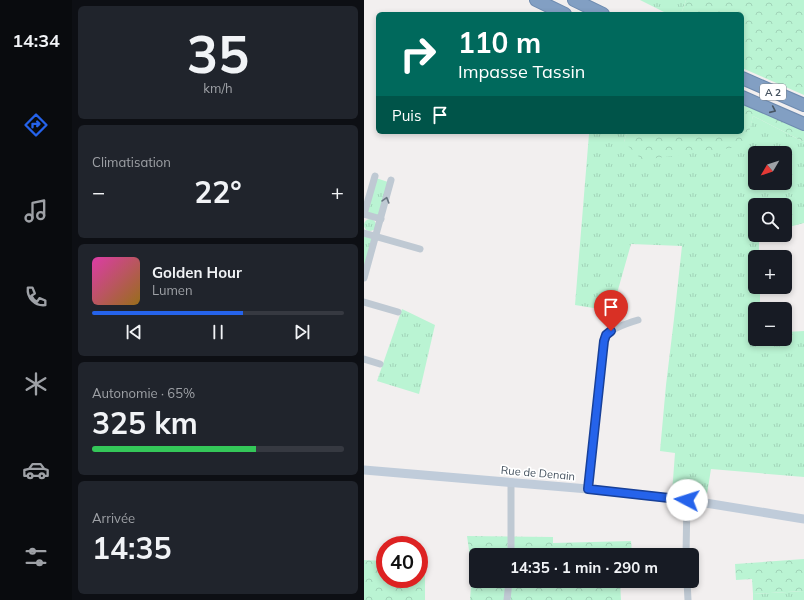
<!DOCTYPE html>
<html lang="fr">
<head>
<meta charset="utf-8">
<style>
	:root { --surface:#171b24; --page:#20242c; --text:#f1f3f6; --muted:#9ea1a6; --line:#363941; --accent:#2563eb }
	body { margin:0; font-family:Mulish,sans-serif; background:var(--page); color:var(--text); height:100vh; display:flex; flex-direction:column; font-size:15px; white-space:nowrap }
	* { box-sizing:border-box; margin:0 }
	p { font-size:13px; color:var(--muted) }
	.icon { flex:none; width:22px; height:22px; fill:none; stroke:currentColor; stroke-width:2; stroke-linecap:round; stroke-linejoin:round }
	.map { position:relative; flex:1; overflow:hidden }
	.side { display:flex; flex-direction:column; gap:6px; padding:6px; background:#0d0f14; width:292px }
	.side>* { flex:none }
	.guide { position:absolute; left:12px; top:12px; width:368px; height:122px; border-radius:6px; box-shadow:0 2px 6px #0003; background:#00695c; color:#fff; overflow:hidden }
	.needle { width:26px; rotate:231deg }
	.tools { position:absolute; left:384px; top:146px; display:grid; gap:8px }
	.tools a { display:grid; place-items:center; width:44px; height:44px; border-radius:6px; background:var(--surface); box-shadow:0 2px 6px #0003; font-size:20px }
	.speed { position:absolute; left:12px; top:536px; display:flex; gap:8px; font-size:20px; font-weight:700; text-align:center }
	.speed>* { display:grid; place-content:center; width:52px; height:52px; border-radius:50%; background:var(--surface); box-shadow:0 2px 6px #0003; line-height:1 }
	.speed .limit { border:6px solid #d22; background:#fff; color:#111 }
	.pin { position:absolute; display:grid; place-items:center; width:34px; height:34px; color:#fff; margin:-41px -17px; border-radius:50% 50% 50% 0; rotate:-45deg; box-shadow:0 0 4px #0007 }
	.pin .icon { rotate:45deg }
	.me { position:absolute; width:44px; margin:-22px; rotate:275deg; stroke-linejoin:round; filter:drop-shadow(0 0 3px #0008) }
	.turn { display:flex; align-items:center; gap:14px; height:84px; padding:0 16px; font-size:18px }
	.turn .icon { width:52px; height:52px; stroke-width:2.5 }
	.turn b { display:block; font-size:28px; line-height:34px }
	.then { display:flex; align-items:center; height:38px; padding:0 16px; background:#0003; gap:8px; font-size:15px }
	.big { font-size:30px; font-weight:700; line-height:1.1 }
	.side .tile { flex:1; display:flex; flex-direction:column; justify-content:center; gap:6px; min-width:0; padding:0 14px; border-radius:6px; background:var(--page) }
	.side .dial { align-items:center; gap:0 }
	.dial b { font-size:52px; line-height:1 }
	.song { display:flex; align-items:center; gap:12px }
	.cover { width:48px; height:48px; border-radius:6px; background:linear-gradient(135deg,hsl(320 70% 55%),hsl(40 70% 35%)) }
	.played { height:4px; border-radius:2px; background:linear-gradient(90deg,var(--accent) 60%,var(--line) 60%) }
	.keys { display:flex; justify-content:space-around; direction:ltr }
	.heat { display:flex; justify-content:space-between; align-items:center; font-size:22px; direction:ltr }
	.charge { height:6px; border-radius:3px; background:linear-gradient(90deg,#34c759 65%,var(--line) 0) }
	.trip { position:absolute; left:105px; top:548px; width:230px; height:40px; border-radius:6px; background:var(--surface); box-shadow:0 2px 6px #0003; font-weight:700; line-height:40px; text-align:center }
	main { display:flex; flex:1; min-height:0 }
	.menu { display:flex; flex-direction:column; width:72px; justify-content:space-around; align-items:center; background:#090b0e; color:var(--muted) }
	.menu .icon { width:28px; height:28px }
	.menu .active { color:var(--accent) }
	.menu b { font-size:18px; color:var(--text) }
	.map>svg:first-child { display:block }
	.grass { fill:url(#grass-tufts); fill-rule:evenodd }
	.forest { fill:url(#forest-crowns) }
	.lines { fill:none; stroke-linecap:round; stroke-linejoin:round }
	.highway-casing { stroke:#6d8aaf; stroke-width:14 }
	.street { stroke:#bfc9d3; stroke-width:7 }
	.secondary { stroke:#c0ccda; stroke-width:9 }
	.highway { stroke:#829fc3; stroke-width:12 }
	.oneway { stroke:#485664 }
	.oneway2 { stroke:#6a7682 }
	.route-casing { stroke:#184099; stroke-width:10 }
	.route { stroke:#2563eb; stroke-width:7 }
	.labels { text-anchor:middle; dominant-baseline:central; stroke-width:3.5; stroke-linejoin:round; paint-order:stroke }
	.shield { fill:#fff; stroke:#7d868f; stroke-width:1 }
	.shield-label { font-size:10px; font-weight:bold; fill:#45525f }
	.street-label { font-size:11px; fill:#45525f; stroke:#fff }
</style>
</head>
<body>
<main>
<nav class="menu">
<b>14:34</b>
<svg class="icon active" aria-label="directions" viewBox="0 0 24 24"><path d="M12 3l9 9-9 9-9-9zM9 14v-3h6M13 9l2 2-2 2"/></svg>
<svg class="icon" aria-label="music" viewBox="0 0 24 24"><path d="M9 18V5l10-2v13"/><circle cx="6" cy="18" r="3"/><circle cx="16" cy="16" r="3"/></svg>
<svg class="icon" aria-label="phone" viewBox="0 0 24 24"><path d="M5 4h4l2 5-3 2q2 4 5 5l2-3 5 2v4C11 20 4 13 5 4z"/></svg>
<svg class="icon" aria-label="climate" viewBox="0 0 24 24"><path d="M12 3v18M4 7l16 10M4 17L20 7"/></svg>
<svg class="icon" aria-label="car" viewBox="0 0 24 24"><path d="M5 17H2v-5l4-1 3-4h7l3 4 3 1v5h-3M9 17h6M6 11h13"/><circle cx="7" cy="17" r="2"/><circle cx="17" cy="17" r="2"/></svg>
<svg class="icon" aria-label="filters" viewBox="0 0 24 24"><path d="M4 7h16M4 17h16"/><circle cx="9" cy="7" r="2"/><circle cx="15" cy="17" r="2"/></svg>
</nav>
<section class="side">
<div class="tile dial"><b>35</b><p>km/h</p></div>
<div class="tile"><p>Climatisation</p>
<div class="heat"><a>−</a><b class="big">22°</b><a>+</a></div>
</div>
<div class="tile">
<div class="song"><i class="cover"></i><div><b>Golden Hour</b><p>Lumen</p></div></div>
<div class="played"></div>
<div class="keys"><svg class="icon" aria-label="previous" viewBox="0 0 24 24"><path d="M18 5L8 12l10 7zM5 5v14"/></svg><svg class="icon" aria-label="pause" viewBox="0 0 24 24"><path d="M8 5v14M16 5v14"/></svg><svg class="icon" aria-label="next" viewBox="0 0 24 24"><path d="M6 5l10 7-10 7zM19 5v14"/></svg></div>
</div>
<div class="tile"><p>Autonomie · 65%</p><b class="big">325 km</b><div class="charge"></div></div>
<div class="tile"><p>Arrivée</p><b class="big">14:35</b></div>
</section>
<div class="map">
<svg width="440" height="600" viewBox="0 0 440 600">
	<defs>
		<pattern id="grass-tufts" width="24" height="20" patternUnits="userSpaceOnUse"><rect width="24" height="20" fill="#baf4d3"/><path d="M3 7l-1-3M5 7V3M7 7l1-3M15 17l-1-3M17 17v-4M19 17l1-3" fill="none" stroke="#a1d3b8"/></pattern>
		<pattern id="forest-crowns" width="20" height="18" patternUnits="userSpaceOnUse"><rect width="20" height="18" fill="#baf4d3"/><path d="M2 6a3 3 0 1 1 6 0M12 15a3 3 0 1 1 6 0" fill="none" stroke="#a1d3b8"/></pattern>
	</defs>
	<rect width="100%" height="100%" fill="#f2efef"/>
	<!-- grass -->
	<g class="grass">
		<path d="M276 0H322L317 14H304Z"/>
		<path d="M389 116 440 142V223L421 228V205H391V235H396L395 236V257H391V287H396V309H391V339H421V332L440 331V477L347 469 343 494 308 493 311 453 296 451 302 385 310 319 318 246 267 244 248 311 211 305 225 134 226 132H263L260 142 381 146ZM391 153H421V183H391Z"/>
		<path d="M12 178 24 182 16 216 3 213Z"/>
		<circle cx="6" cy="225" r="6"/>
		<path d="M0 236 8 238 0 268Z"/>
		<path d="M38 309 71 325 55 394 13 381Z"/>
		<path d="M440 591V600H389V594Z"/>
	</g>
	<!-- forest -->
	<g class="forest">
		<path d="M322 0H440V95L378 68V14H317Z"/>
		<path d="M378 104 440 131V142L389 116 382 146 278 160 260 142 263 132H378Z"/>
		<path d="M103 536 189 537V543L267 541 268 555H112V581H256L257 600H106L108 571Z"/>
		<path d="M440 559V591L389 594 388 579 372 580 371 564Z"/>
		<path d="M0 560 21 561V579H55V572H61V600H0Z"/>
	</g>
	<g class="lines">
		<!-- highway casing -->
		<g class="highway-casing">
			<g id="highway">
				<path d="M172 0 201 14"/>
				<path d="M210 0 239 14"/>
				<path d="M378 78 440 105"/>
				<path d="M378 97 440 124"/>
			</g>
		</g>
		<!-- street -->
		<g class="street">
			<path d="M0 214 11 176"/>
			<path d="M0 214 17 219"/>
			<path d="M0 233 56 249"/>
			<path d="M0 278 27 180"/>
			<path d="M0 302 34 312"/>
			<path d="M0 359 16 364"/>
			<path d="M224 489 241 338C244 329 264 323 274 320"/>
			<path d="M147 555V482"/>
			<path d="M322 555 323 500"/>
			<path d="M323 581 324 600"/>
			<path d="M143 600 145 581"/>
		</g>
		<!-- secondary -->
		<path class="secondary" d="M0 470 224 489 323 500 440 519"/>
		<!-- highway -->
		<use href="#highway" class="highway"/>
	</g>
	<!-- one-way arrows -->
	<defs><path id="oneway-chevron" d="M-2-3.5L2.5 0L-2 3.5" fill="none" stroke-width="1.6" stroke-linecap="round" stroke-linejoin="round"/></defs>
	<use class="oneway" href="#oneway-chevron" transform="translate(409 110) rotate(24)"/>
	<use class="oneway2" href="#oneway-chevron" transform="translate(22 200) rotate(-74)"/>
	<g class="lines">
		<!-- route casing -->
		<g class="route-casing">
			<path id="route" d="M247 331 242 335 240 341 224 489 323 500"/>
		</g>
		<!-- route -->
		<use href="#route" class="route"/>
	</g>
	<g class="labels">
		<!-- shield labels -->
		<rect class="shield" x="396" y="84" width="26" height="16" rx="3"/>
		<g class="shield-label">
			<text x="409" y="92">A 2</text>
		</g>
		<!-- street labels -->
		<g class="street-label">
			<text transform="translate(174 473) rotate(5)">Rue de Denain</text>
		</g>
	</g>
</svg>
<div class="tools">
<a><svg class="needle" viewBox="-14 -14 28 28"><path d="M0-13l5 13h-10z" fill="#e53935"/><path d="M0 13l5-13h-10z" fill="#9ea1a6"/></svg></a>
<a><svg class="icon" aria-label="search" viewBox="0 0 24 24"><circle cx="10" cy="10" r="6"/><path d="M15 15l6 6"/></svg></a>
<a>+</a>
<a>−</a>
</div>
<div class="speed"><div class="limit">40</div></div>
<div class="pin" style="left:247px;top:331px;background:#d93025"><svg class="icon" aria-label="arrive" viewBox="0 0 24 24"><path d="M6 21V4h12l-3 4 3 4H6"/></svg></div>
<svg class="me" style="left:323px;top:500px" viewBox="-20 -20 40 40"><circle r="19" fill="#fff"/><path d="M0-13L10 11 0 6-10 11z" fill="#2563eb"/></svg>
<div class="trip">14:35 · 1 min · 290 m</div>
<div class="guide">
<div class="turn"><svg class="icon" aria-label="right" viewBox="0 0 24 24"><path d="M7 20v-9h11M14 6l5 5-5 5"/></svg><div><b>110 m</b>Impasse Tassin</div></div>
<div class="then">Puis<svg class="icon" aria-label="arrive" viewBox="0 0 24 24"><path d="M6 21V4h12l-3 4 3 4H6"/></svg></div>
</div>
</div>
</main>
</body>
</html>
